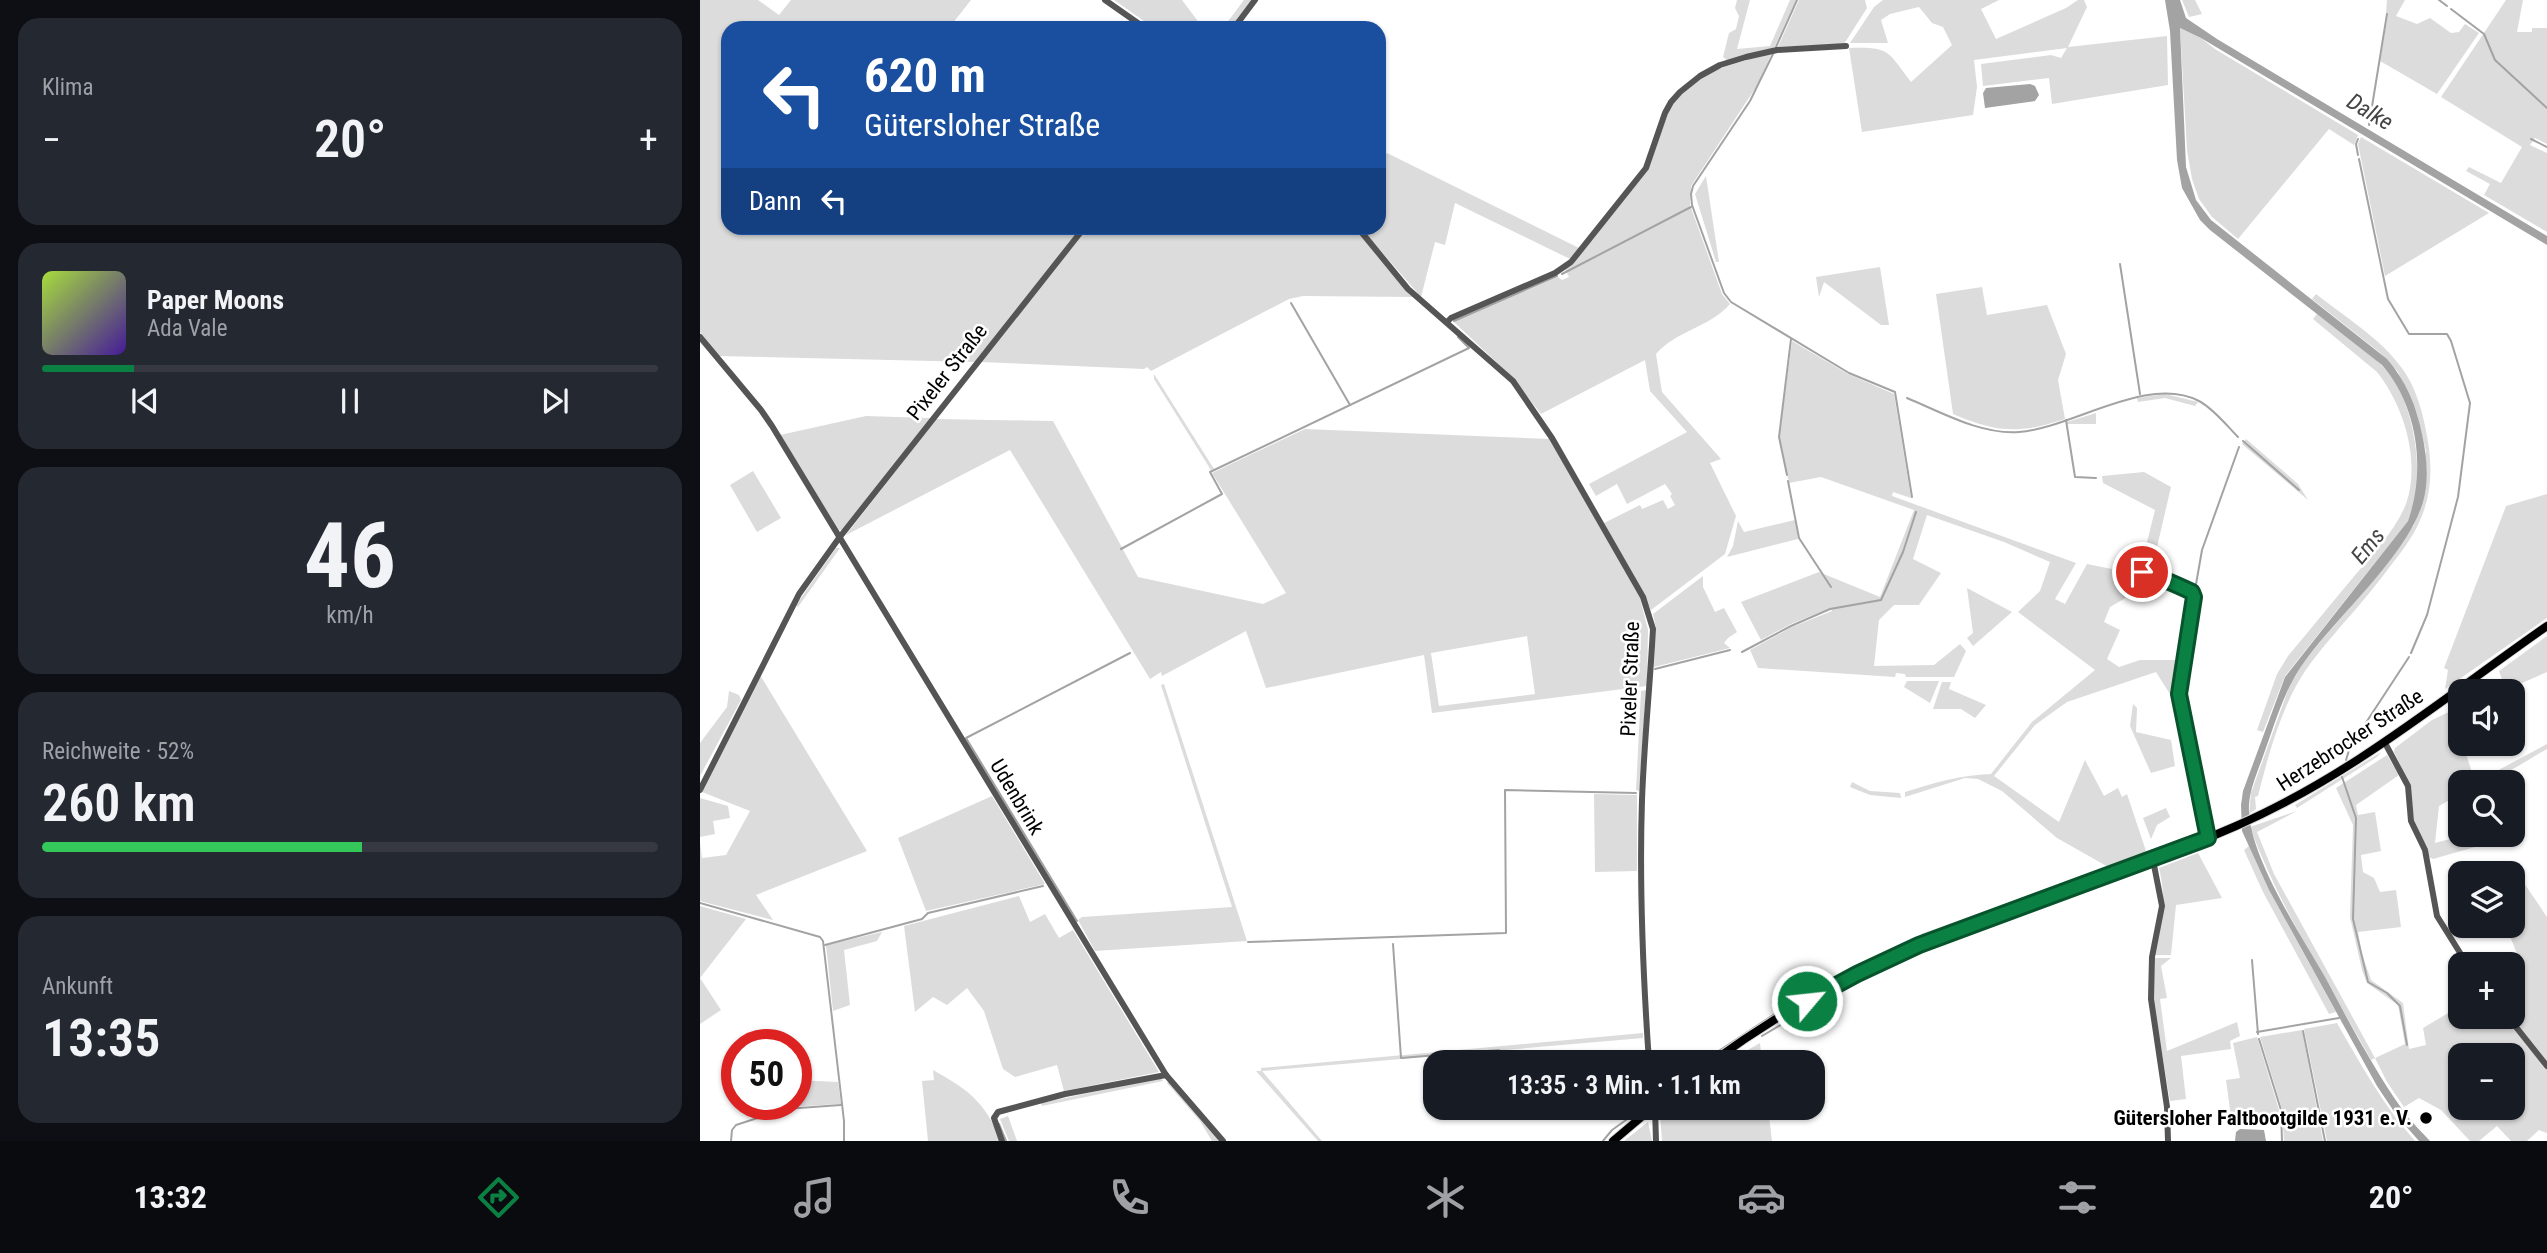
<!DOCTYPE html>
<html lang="de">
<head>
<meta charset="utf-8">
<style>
	:root { --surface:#171b24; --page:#242831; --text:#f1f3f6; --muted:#9ea1a6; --line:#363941; --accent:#0b8043 }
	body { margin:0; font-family:"Roboto Condensed",sans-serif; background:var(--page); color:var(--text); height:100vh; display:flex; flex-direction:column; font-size:26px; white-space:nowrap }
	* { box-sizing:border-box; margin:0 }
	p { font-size:23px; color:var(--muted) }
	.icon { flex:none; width:38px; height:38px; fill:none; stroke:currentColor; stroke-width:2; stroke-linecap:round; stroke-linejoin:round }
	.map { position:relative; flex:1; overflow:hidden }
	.side { display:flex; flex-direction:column; gap:18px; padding:18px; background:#0d0f14; width:700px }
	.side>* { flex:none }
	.guide { position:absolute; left:21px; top:21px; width:665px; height:214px; border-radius:21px; box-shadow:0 2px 5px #0004; background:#1a4fa0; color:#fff; overflow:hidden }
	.tools { position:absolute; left:1748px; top:679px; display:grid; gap:14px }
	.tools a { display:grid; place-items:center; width:77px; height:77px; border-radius:14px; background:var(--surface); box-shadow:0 2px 5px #0004; font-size:35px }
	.speed { position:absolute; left:21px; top:1029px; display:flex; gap:14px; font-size:35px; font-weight:700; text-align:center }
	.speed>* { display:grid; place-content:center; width:91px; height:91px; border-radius:50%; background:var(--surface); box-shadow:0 2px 5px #0004; line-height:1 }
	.speed .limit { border:10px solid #d22; background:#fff; color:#111 }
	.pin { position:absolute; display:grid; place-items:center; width:60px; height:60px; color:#fff; margin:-30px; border:4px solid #fff; border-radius:50%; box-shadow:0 2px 7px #0007 }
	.me { position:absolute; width:77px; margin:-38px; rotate:62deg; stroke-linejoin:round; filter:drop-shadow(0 0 5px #0008) }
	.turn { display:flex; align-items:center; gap:24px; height:147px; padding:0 28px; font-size:32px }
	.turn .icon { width:91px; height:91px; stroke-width:2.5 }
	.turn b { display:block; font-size:49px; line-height:60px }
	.then { display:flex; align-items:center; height:66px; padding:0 28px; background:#0003; gap:14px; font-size:26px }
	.big { font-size:52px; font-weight:600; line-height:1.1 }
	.side .card { flex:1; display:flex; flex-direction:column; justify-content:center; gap:10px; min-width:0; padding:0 24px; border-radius:21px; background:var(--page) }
	.side .dial { align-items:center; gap:0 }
	.dial b { font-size:91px; line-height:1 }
	.song { display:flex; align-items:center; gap:21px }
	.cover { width:84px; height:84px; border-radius:10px; background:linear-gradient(135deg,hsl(80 70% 55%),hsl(260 70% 35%)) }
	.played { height:7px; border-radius:4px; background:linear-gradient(90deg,var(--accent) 15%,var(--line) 15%) }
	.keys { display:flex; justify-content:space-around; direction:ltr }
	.heat { display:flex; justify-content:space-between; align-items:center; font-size:38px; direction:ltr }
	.charge { height:10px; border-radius:5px; background:linear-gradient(90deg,#34c759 52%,var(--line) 0) }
	.trip { position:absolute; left:723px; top:1050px; width:402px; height:70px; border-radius:21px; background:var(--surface); box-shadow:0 2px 5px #0004; font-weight:600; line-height:70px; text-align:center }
	.dock { display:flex; height:112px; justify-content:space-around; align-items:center; background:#090b0e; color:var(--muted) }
	.dock .icon { width:49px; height:49px }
	.dock .current { color:var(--accent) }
	.dock b { font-size:32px; color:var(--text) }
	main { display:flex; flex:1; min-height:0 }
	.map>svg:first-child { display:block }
	.green { fill:#dcdcdc; fill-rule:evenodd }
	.water { fill:#a3a3a3 }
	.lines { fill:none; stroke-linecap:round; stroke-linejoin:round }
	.stream { stroke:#a3a3a3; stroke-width:2 }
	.major-casing { stroke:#dbdbdb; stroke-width:10 }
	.minor { stroke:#555; stroke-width:6 }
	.major { stroke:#000; stroke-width:8 }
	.route-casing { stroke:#07532c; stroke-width:18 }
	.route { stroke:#0b8043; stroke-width:12 }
	.poi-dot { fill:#000; stroke:#fff; stroke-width:2.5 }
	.labels { text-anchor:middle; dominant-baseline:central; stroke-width:5; stroke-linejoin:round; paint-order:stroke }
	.street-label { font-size:21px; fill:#000; stroke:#fff }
	.poi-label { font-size:21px; font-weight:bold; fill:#000; stroke:#fff; text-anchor:end }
	.water-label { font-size:23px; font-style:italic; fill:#444; stroke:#fff }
</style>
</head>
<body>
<main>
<section class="side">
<div class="card"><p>Klima</p>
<div class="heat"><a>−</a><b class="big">20°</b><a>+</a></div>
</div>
<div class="card">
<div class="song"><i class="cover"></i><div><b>Paper Moons</b><p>Ada Vale</p></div></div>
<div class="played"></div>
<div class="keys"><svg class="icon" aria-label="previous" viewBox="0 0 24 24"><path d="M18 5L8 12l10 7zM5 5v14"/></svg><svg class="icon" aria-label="pause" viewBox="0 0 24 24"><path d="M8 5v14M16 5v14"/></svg><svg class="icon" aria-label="next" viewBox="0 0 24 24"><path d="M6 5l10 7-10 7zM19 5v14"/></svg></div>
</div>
<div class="card dial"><b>46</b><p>km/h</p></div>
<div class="card"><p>Reichweite · 52%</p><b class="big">260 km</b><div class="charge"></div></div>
<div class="card"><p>Ankunft</p><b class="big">13:35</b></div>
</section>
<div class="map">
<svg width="1847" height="1141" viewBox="0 0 1847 1141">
	<rect width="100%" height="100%" fill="#fff"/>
	<!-- green -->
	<g class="green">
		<path d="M0 0H58L79 15 91 0H271L249 28H28V228H381L275 362 19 356 0 332Z"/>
		<path d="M414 0H482L503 28H454Z"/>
		<path d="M544 0H552L531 28H523Z"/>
		<path d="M1037 0H1050L1037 49 1070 46 1090 0H1096L1074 48 1028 61 1023 57 1029 33 1036 29 1039 16 1035 8Z"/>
		<path d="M1099 0H1165L1167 8 1144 44 1078 47Z"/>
		<path d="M1183 0H1299L1281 9 1296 39 1366 8 1378 0H1384L1387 7 1368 47 1467 36 1468 85 1352 104 1349 78 1283 86 1281 64 1351 55 1361 58 1367 48 1274 60 1277 87 1273 115 1162 132 1149 48C1191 47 1187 51 1211 82L1252 45 1243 27 1232 23 1219 7 1190 14 1181 20 1188 43H1150L1174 7Z"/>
		<path d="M1482 0H1495L1502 14 1489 17Z"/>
		<path d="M1687 0H1705L1696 16 1717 24 1730 18 1751 33 1759 32 1765 24 1779 33 1737 94 1680 61 1688 14 1686 13Z"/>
		<path d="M1806 0H1823L1817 32H1832V28H1847V144L1835 138 1830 145 1847 153V232L1784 195 1790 184 1766 171 1769 167 1801 183 1822 147 1741 97Z"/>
		<path d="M1480 28 1501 38 1515 49 1658 135 1654 145 1629 129 1538 239 1512 217 1499 199 1492 179 1487 150Z"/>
		<path d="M1072 52 1058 84 991 186 990 205 1022 294 1030 304C1009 328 977 330 956 354L962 392 1021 459 1010 463 1036 516 1025 554 951 610 904 523 940 505 942 509 963 500 968 509 975 505 970 496 972 494 965 484 927 504 917 484 896 496 889 484 987 432 950 391 945 360 841 414 810 375 754 322 858 277 862 280 869 277 865 269 948 168 972 103 1001 77 1021 68Z"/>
		<path d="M1661 137 1789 213 1685 276 1658 144Z"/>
		<path d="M687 153 879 248 870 259 755 203 745 245 735 242 721 297 661 228H679V164Z"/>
		<path d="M1006 176 1019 262H1016L995 194Z"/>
		<path d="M387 228H654L714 297 603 296 589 299 451 371 447 367 444 369 280 362Z"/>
		<path d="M1180 267 1189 325H1181L1124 282 1119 297 1116 277Z"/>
		<path d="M1282 287 1287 315 1347 305 1366 354 1358 380 1365 419C1319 434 1298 433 1253 414L1236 294Z"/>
		<path d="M1616 294C1645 317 1680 338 1701 367 1714 384 1721 406 1725 426 1737 480 1730 517 1695 560 1678 583 1660 605 1641 626 1625 645 1608 664 1596 686 1578 719 1567 760 1558 796L1555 797 1556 809 1549 814 1551 793 1591 682 1606 658 1668 587 1714 525 1726 451 1717 414 1698 372 1679 352 1612 299Z"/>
		<path d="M1617 314C1640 332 1668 349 1688 372 1712 401 1721 458 1716 495 1715 504 1711 512 1708 521L1585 676 1563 732 1557 730 1577 674 1588 656C1611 629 1633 601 1656 574 1674 553 1696 529 1706 504 1721 461 1704 406 1677 372L1613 319Z"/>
		<path d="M1092 341 1148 374 1194 394 1211 498 1193 492 1192 496 1376 563 1355 599 1365 604 1387 564 1442 575 1429 596 1410 607 1404 622 1420 630 1407 659 1419 667 1440 660H1481L1477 695 1480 710 1456 672 1367 702 1335 725 1294 776 1359 822 1385 760 1404 796 1418 788 1422 797 1427 794 1447 854 1410 868 1357 838 1302 791 1278 779 1265 778 1205 797V792C1234 783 1260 775 1291 774L1332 722 1395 670 1318 612 1340 591 1350 562 1304 542 1227 515 1213 559 1241 573 1219 605H1194L1179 620 1174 666 1234 665 1260 644 1266 651 1254 677H1206L1205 674 1196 673 1195 677 1058 668 1050 650 1092 627 1132 611 1130 608 1091 624 1061 640 1041 602 1119 572 1180 597 1214 510 1121 477 1089 483 1079 437Z"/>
		<path d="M454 374 514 469 511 470 454 379Z"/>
		<path d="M1465 394 1498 402 1495 406 1465 398 1438 402 1437 398Z"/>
		<path d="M1396 413V424H1367V422Z"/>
		<path d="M166 416 230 418 142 530H139L80 435Z"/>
		<path d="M236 419 353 421 438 577 563 604 586 593 512 473 605 429 850 439 940 598 948 630 947 686 732 713 724 655 566 688 546 631 462 676 461 672 450 679 310 450 146 535ZM827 636 835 694 739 706 731 653Z"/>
		<path d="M1546 439 1598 484 1608 500 1542 444Z"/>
		<path d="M53 471 81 518 57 532 30 485Z"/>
		<path d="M1444 472 1471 487 1451 573 1440 570 1455 510 1403 483 1402 476Z"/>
		<path d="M1847 494V618L1745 689 1748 670 1744 668 1806 506Z"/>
		<path d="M1095 520 1098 539 1027 557 1033 546 1038 521 1044 532Z"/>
		<path d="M136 548H140L98 607 96 605Z"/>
		<path d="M1003 576V587L1015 612 1024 608 1037 632 1028 638 1024 643 1030 648 954 667 956 628 953 614Z"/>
		<path d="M1267 588 1312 612 1273 646 1267 638 1273 633Z"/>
		<path d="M1847 636V672L1806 690 1799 671Z"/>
		<path d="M60 675 167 851 56 895 73 920 0 901V842L2 858 26 855 50 811 2 792 6 779Z"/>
		<path d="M1207 681H1239L1230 703 1204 687Z"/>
		<path d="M1242 682H1251L1249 689 1286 705 1275 718 1261 709H1233Z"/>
		<path d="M464 684 547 941 395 951 378 920 382 917 532 907 461 685Z"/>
		<path d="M946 690 939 791 936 790 941 691Z"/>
		<path d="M29 691 39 695 41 700 0 776V743L27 707Z"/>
		<path d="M1433 704 1437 708 1436 732 1471 740 1475 766 1451 773 1430 726Z"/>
		<path d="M1753 710 1760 735V744H1763L1775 782H1760V794L1739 806 1735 843 1765 835H1784L1789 843 1733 859 1729 857 1714 820 1710 786 1694 752 1695 748 1732 720Z"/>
		<path d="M1847 744V749C1829 759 1796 782 1776 782Z"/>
		<path d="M1681 752 1677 757 1597 808 1595 805Z"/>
		<path d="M1687 755 1699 775 1656 805 1658 815 1675 812 1681 851 1661 855 1663 872 1674 878 1680 892 1696 890 1701 927 1658 932 1662 954 1671 980 1703 1003 1709 1049 1726 1045 1723 1028 1760 1006V1017H1813V964H1792L1817 954 1806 926H1813V873H1794L1808 864 1820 877 1847 917V1133L1839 1130 1827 1141H1811L1797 1126 1779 1141H1770L1741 1110 1719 1098 1704 1107 1687 1082 1675 1058 1671 1060C1629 984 1580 909 1550 827L1597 811 1557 832 1574 874 1675 1058 1705 1044 1698 1005 1667 983 1662 970 1650 917 1653 825 1636 788ZM1760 1055H1813V1108H1760Z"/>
		<path d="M1152 782 1170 791 1200 793 1201 798 1170 795 1150 787Z"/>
		<path d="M894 794 937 795V871L895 872Z"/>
		<path d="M292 796 345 884 226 911 198 838Z"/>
		<path d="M0 798 28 806 30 818 13 821 15 834 0 837Z"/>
		<path d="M1466 808 1470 817 1457 825 1451 839 1443 818Z"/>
		<path d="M1549 846 1569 890 1636 1012 1629 1014 1563 892 1544 850Z"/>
		<path d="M1498 853 1522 898 1476 905 1471 955H1455C1462 922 1467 901 1459 868Z"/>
		<path d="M1404 868 1405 870 1222 937 1221 934Z"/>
		<path d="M319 896 330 922 345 914 359 938 373 930 459 1072 364 1091 357 1065 315 1077 303 1069 284 1011 267 988 247 1005 233 997 215 1012 204 926Z"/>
		<path d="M0 906 46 919 0 978 21 1010 0 1024Z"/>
		<path d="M182 932 177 941 144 950 150 1005 133 1011 126 945Z"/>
		<path d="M1455 958H1471L1461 966 1467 998 1460 999 1467 1051 1537 1022 1540 1036 1530 1041 1531 1049 1481 1056 1486 1099 1470 1101 1453 999Z"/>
		<path d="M1637 1023C1661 1065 1683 1105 1715 1141H1627L1604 1029Z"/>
		<path d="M1602 1030 1623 1141H1584L1582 1109 1560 1037Z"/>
		<path d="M943 1033V1038L562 1071 622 1141H618L556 1071H561V1068Z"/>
		<path d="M1557 1037 1579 1110V1121L1548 1120 1546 1113 1531 1117 1526 1080 1540 1078 1533 1043Z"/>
		<path d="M1060 1043 1062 1062H1027Z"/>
		<path d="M233 1070C269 1090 285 1102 301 1141H228L222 1081 234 1080Z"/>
		<path d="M461 1078 463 1081 342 1106 341 1103Z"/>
		<path d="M96 1080 138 1082 141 1104 85 1107V1104H96Z"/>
		<path d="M469 1081 520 1141H512L500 1121 467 1083Z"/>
		<path d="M965 1108H1068L1072 1141H962L960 1115Z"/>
		<path d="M308 1116 317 1141H309L300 1119Z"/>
		<path d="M948 1122 952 1141H924Z"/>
	</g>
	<!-- water -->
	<g class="water">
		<path d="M1465 0H1480L1486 18 1517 39 1847 236V245L1501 38 1480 28 1486 167 1496 200 1511 220 1687 359C1706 381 1716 405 1722 434 1727 456 1729 481 1723 502 1707 555 1641 613 1607 658 1584 688 1575 724 1562 759 1557 773 1550 789 1549 805 1546 852 1601 935 1625 977 1649 1022 1673 1068 1702 1109 1710 1121 1721 1131 1730 1141H1719L1697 1116 1677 1086 1569 890 1542 831 1541 805 1543 791 1585 677 1708 521C1726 471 1718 406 1682 365L1510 230 1500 220 1482 188 1477 160 1470 31Z"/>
		<path d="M1330 84 1335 86 1339 95 1335 101 1285 108 1283 93 1286 88Z"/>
		<path d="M1540 1129 1564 1130 1566 1141H1535L1536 1132Z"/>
	</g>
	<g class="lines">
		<!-- stream -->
		<g class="stream">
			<path d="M1739 0 1747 6"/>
			<path d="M1751 9 1784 34 1795 60 1847 108"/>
			<path d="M1076 47 1097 0"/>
			<path d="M1073 54 1050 101 993 186 991 194 992 205 1024 293 1031 302 1149 373 1195 392 1212 497"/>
			<path d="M1669 125 1687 14"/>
			<path d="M1831 139 1847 147"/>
			<path d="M1658 155 1656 144 1658 139"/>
			<path d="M1659 159 1688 299 1709 334H1747L1751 341 1770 403 1758 497 1727 615 1711 653"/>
			<path d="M1420 264 1440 394"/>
			<path d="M862 274 991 207"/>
			<path d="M591 303 650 405"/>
			<path d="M754 321 857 276"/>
			<path d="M1207 398C1241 412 1281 435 1319 432 1373 428 1447 374 1499 401 1514 409 1527 426 1538 437"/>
			<path d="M1366 420 1375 477 1396 478"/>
			<path d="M1543 441 1599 490"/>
			<path d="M1087 475 1079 437 1091 339"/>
			<path d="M1088 481 1099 538 1131 587"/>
			<path d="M421 549 522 494 510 472 769 348 758 337"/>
			<path d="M1495 590 1502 550 1539 447"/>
			<path d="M1042 652 1091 626 1130 609 1181 600 1203 552 1216 512"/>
			<path d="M955 669 1030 650"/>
			<path d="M1646 760 1650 747 1709 657"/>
			<path d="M1642 777 1656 818 1653 919 1668 982 1687 993 1700 1006 1707 1045"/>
			<path d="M1455 853 1499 835 1503 830"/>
			<path d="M1411 869 1447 856"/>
			<path d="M0 903 120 937 123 941 144 1121V1141"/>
			<path d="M377 921 266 738 430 653"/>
			<path d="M1223 938 1406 871"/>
			<path d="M548 942 806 933 805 790 936 793"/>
			<path d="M693 944 701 1058 799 1050"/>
			<path d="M125 945 222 919 228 913 343 886"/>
			<path d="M1552 960 1558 1034"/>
			<path d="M1114 1005 1160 980 1233 947"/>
			<path d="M1603 1031 1625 1141"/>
			<path d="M1557 1032 1639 1018"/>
			<path d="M1062 1036 1109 1008"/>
			<path d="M1559 1039 1581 1110 1582 1141"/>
			<path d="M1002 1062 1102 996"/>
			<path d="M299 1124 306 1141"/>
			<path d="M31 1141 32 1130 36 1125 85 1109 141 1105"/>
			<path d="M903 1141 912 1130 943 1108"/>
		</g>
		<!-- major casing -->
		<g class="major-casing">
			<g id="major">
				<path d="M1012 1062C1076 1015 1146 976 1219 945 1323 902 1433 871 1536 826 1651 776 1745 697 1847 626"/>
				<path d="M913 1141 952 1108"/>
			</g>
		</g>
		<!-- minor -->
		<g class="minor">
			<path d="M405 0 445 28"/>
			<path d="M534 28 555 0"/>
			<path d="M658 228 708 289 813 381 852 438 943 597 953 629C950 686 944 743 942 800 939 888 943 975 949 1062"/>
			<path d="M747 322 751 318 855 273 871 262 946 168 965 113 971 102 980 92 1000 76 1020 65 1046 57 1077 50 1146 46"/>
			<path d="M0 337 61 410 72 426 466 1075 523 1141"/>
			<path d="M1442 572 1460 576 1492 592 1494 597 1480 694 1509 838"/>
			<path d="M1685 743 1708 786 1711 821 1725 850 1737 916 1767 964"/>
			<path d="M0 790 99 594 139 538 384 228"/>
			<path d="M1453 860 1462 906 1452 957 1451 999 1467 1107 1468 1141"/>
			<path d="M1808 1017 1847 1066"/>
			<path d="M955 1108 956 1141"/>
			<path d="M302 1141 294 1118 298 1112 365 1094 466 1075"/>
		</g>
		<!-- major -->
		<use href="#major" class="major"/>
	</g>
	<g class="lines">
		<!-- route casing -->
		<g class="route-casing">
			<path id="route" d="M1107 1001 1157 974 1219 945 1508 838 1479 694 1494 597 1492 592C1475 584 1460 577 1442 572"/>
		</g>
		<!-- route -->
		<use href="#route" class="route"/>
	</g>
	<!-- markers -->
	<circle class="poi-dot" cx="1726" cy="1118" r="7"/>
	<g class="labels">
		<!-- street labels -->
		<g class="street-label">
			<text transform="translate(247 372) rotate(-52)">Pixeler Straße</text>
			<text transform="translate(930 679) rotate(-88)">Pixeler Straße</text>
			<text transform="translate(1650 740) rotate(-33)">Herzebrocker Straße</text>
			<text transform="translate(317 797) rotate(59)">Udenbrink</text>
		</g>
		<!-- poi labels -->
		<g class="poi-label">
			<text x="1712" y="1118">Gütersloher Faltbootgilde 1931 e.V.</text>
		</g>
		<!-- water labels -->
		<g class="water-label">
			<text transform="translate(1670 112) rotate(31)">Dalke</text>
			<text transform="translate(1668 546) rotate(-51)">Ems</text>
		</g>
	</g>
</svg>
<div class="tools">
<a><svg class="icon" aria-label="sound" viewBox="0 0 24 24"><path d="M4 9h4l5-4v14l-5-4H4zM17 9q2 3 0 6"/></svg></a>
<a><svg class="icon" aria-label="search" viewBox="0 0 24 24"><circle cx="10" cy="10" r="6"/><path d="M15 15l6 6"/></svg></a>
<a><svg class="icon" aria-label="layers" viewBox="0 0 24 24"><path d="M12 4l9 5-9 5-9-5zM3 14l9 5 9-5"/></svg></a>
<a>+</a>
<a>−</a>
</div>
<div class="speed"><div class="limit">50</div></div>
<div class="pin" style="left:1442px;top:572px;background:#d93025"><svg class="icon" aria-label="arrive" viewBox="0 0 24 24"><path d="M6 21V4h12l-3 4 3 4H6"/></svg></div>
<svg class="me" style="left:1107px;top:1001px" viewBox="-20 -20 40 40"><circle r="17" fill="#0b8043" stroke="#fff" stroke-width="3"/><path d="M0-11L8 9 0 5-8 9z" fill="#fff"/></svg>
<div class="trip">13:35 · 3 Min. · 1.1 km</div>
<div class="guide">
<div class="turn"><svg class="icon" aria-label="left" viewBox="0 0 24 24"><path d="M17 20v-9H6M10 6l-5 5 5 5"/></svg><div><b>620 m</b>Gütersloher Straße</div></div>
<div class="then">Dann<svg class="icon" aria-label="left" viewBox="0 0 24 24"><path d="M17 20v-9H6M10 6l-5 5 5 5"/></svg></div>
</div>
</div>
</main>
<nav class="dock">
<b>13:32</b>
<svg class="icon current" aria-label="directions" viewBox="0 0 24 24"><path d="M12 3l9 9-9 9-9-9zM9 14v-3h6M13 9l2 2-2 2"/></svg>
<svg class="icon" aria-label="music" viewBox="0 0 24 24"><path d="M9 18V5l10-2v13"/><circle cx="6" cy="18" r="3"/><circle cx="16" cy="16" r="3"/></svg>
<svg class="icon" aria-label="phone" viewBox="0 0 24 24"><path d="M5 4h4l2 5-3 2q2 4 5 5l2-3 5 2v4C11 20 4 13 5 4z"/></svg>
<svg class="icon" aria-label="climate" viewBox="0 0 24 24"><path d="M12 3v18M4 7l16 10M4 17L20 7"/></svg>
<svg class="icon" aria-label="car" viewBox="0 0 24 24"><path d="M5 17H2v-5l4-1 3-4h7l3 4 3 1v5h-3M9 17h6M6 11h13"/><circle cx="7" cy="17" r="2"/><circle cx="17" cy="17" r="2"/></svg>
<svg class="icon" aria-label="filters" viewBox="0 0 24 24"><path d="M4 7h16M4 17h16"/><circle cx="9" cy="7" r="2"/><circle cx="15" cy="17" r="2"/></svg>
<b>20°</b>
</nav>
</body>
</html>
